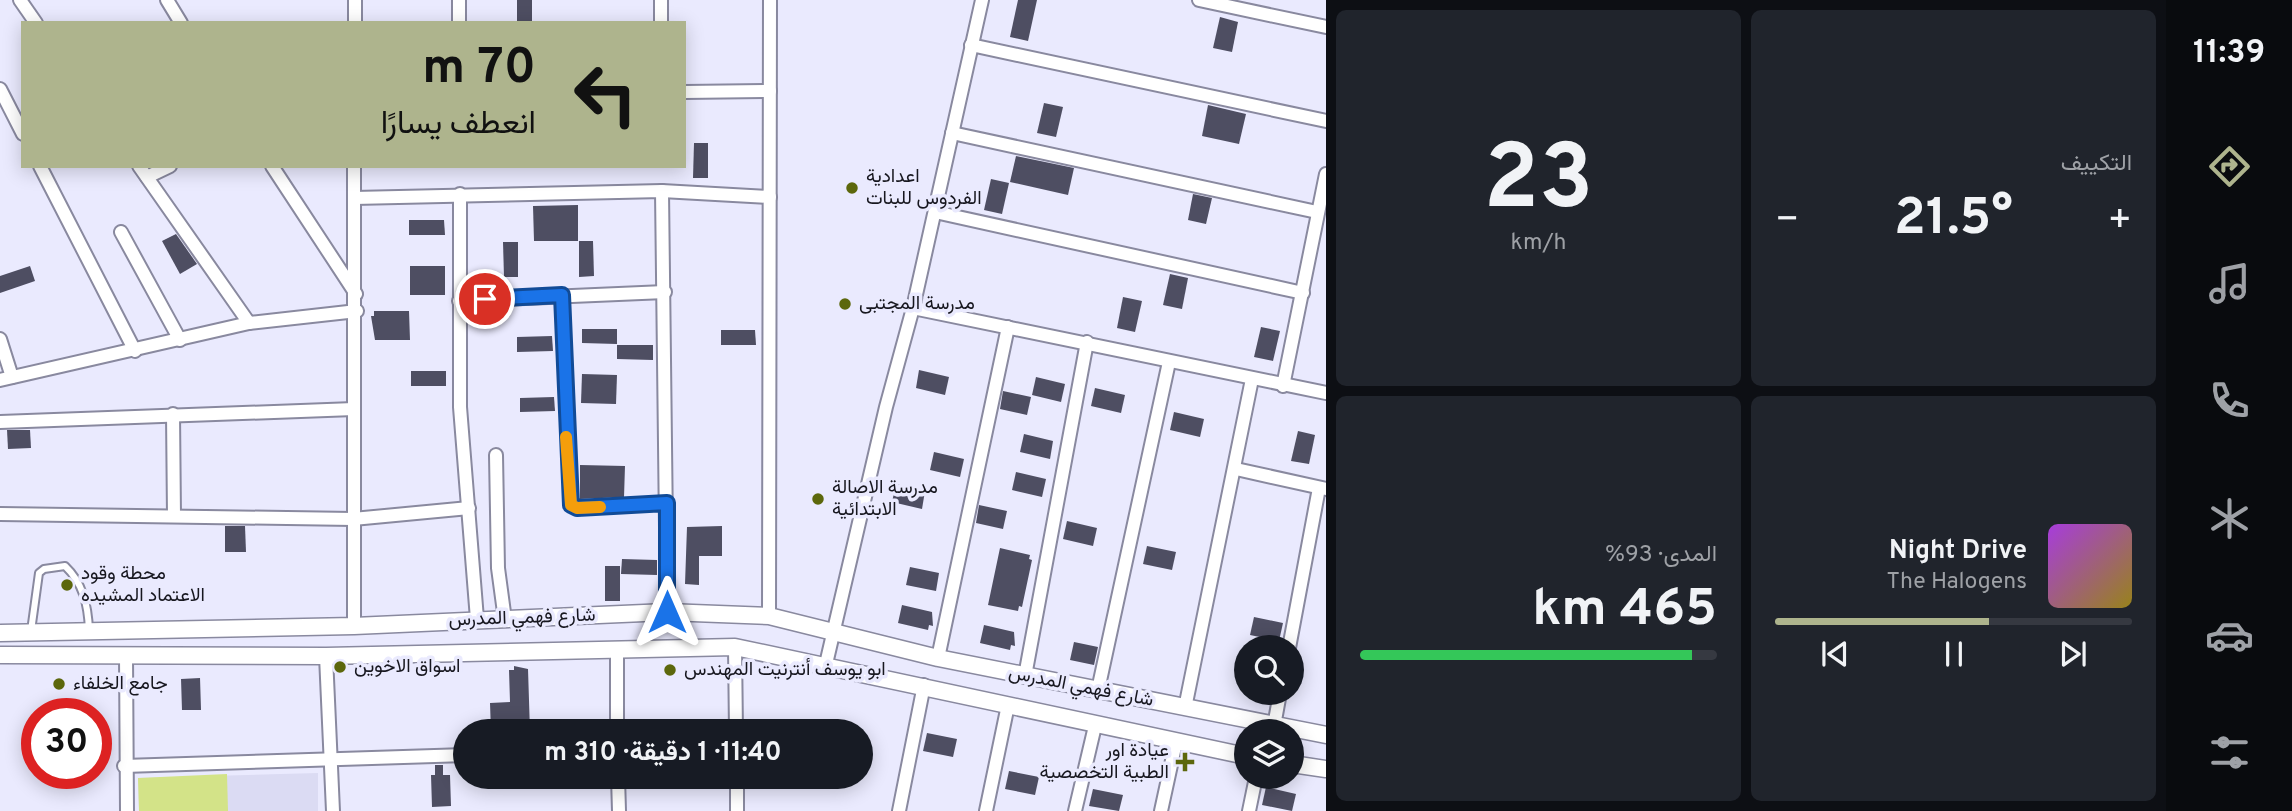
<!DOCTYPE html>
<html lang="ar">
<head>
<meta charset="utf-8">
<style>
	:root { --surface:#171b24; --page:#20242c; --text:#f1f3f6; --muted:#9ea1a6; --line:#363941; --accent:#aeb48d }
	body { margin:0; font-family:Overpass,Vazirmatn,sans-serif; background:var(--page); color:var(--text); direction:rtl; height:100vh; display:flex; flex-direction:column; font-size:26px; white-space:nowrap }
	* { box-sizing:border-box; margin:0 }
	p { font-size:23px; color:var(--muted) }
	.icon { flex:none; width:38px; height:38px; fill:none; stroke:currentColor; stroke-width:2; stroke-linecap:round; stroke-linejoin:round }
	.map { position:relative; flex:1; overflow:hidden; direction:ltr }
	.details { display:flex; flex-direction:column; gap:10px; padding:10px; background:#0d0f14; width:840px }
	.details>* { flex:none }
	.banner { position:absolute; left:21px; top:21px; width:665px; height:147px; border-radius:0px; box-shadow:0 4px 18px #0003; direction:rtl; background:#aeb48d; color:#111; overflow:hidden }
	.fabs { position:absolute; left:1234px; top:635px; display:grid; gap:14px }
	.fabs a { display:grid; place-items:center; width:70px; height:70px; border-radius:50%; background:var(--surface); box-shadow:0 4px 18px #0003; font-size:35px }
	.speed { position:absolute; left:21px; top:698px; display:flex; gap:14px; font-size:35px; font-weight:700; text-align:center }
	.speed>* { display:grid; place-content:center; width:91px; height:91px; border-radius:50%; background:var(--surface); box-shadow:0 4px 18px #0003; line-height:1 }
	.speed .limit { border:10px solid #d22; background:#fff; color:#111 }
	.pin { position:absolute; display:grid; place-items:center; width:60px; height:60px; color:#fff; margin:-30px; border:4px solid #fff; border-radius:50%; box-shadow:0 2px 7px #0007 }
	.me { position:absolute; width:77px; margin:-38px; rotate:0deg; stroke-linejoin:round; filter:drop-shadow(0 0 5px #0008) }
	.turn { display:flex; align-items:center; gap:24px; height:147px; padding:0 35px; font-size:32px }
	.turn .icon { width:91px; height:91px; stroke-width:2.5 }
	.turn b { display:block; font-size:49px; line-height:60px }
	.big { font-size:52px; font-weight:700; line-height:1.1 }
	.details .tile { flex:1; display:flex; flex-direction:column; justify-content:center; gap:10px; min-width:0; padding:0 24px; border-radius:10px; background:var(--page) }
	.details .dial { align-items:center; gap:0 }
	.dial b { font-size:91px; line-height:1 }
	.song { display:flex; align-items:center; gap:21px }
	.cover { width:84px; height:84px; border-radius:10px; background:linear-gradient(135deg,hsl(280 70% 55%),hsl(50 70% 35%)) }
	.played { height:7px; border-radius:4px; background:linear-gradient(90deg,var(--accent) 60%,var(--line) 60%) }
	.keys { display:flex; justify-content:space-around; direction:ltr }
	.heat { display:flex; justify-content:space-between; align-items:center; font-size:38px; direction:ltr }
	.charge { height:10px; border-radius:5px; background:linear-gradient(90deg,#34c759 93%,var(--line) 0) }
	.details .tiles { flex:1; display:grid; gap:10px; grid-template-columns:repeat(2,1fr) }
	.trip { position:absolute; left:453px; top:719px; width:420px; height:70px; border-radius:35px; background:var(--surface); box-shadow:0 4px 18px #0003; font-weight:700; line-height:70px; text-align:center; direction:rtl }
	main { display:flex; flex:1; min-height:0 }
	.menu { display:flex; flex-direction:column; width:126px; justify-content:space-around; align-items:center; background:#090b0e; color:var(--muted) }
	.menu .icon { width:49px; height:49px }
	.menu .active { color:var(--accent) }
	.menu b { font-size:32px; color:var(--text) }
	.map>svg:first-child { display:block }
	.built { fill:#dbdbf3 }
	.green { fill:#d3e388 }
	.building { fill:#4e4e62 }
	.lines { fill:none; stroke-linecap:round; stroke-linejoin:round }
	.service-casing { stroke:#89899f; stroke-width:10 }
	.minor-casing { stroke:#89899f; stroke-width:16 }
	.tertiary-casing { stroke:#89899f; stroke-width:19 }
	.service { stroke:#fff; stroke-width:6 }
	.minor { stroke:#fff; stroke-width:12 }
	.tertiary { stroke:#fff; stroke-width:16 }
	.route-casing { stroke:#114b97; stroke-width:18 }
	.route { stroke:#1a73e8; stroke-width:12 }
	.slow { stroke:#f59e0b; stroke-width:12 }
	.poi-dot { fill:#5c670c; stroke:#eaeafe; stroke-width:2.5 }
	.labels { text-anchor:middle; dominant-baseline:central; stroke-width:7; stroke-linejoin:round; paint-order:stroke }
	.poi-label { font-size:19px; fill:#17171f; stroke:#eaeafe; text-anchor:start }
	.street-label { font-size:19px; fill:#17171f; stroke:#eaeafe }
</style>
</head>
<body>
<main>
<nav class="menu">
<b>11:39</b>
<svg class="icon active" aria-label="directions" viewBox="0 0 24 24"><path d="M12 3l9 9-9 9-9-9zM9 14v-3h6M13 9l2 2-2 2"/></svg>
<svg class="icon" aria-label="music" viewBox="0 0 24 24"><path d="M9 18V5l10-2v13"/><circle cx="6" cy="18" r="3"/><circle cx="16" cy="16" r="3"/></svg>
<svg class="icon" aria-label="phone" viewBox="0 0 24 24"><path d="M5 4h4l2 5-3 2q2 4 5 5l2-3 5 2v4C11 20 4 13 5 4z"/></svg>
<svg class="icon" aria-label="climate" viewBox="0 0 24 24"><path d="M12 3v18M4 7l16 10M4 17L20 7"/></svg>
<svg class="icon" aria-label="car" viewBox="0 0 24 24"><path d="M5 17H2v-5l4-1 3-4h7l3 4 3 1v5h-3M9 17h6M6 11h13"/><circle cx="7" cy="17" r="2"/><circle cx="17" cy="17" r="2"/></svg>
<svg class="icon" aria-label="filters" viewBox="0 0 24 24"><path d="M4 7h16M4 17h16"/><circle cx="9" cy="7" r="2"/><circle cx="15" cy="17" r="2"/></svg>
</nav>
<section class="details">
<div class="tiles">
<div class="tile"><p>التكييف</p>
<div class="heat"><a>−</a><b class="big">21.5°</b><a>+</a></div>
</div>
<div class="tile dial"><b>23</b><p>km/h</p></div>
<div class="tile">
<div class="song"><i class="cover"></i><div><b>Night Drive</b><p>The Halogens</p></div></div>
<div class="played"></div>
<div class="keys"><svg class="icon" aria-label="previous" viewBox="0 0 24 24"><path d="M18 5L8 12l10 7zM5 5v14"/></svg><svg class="icon" aria-label="pause" viewBox="0 0 24 24"><path d="M8 5v14M16 5v14"/></svg><svg class="icon" aria-label="next" viewBox="0 0 24 24"><path d="M6 5l10 7-10 7zM19 5v14"/></svg></div>
</div>
<div class="tile"><p>المدى · 93%</p><b class="big">465 km</b><div class="charge"></div></div>
</div>
</section>
<div class="map">
<svg width="1326" height="811" viewBox="0 0 1326 811">
	<rect width="100%" height="100%" fill="#eaeafe"/>
	<!-- built -->
	<path class="built" d="M318 773V811H139L138 778Z"/>
	<!-- green -->
	<path class="green" d="M227 774 228 811H139L138 778Z"/>
	<!-- building -->
	<g class="building">
		<rect x="517" y="0" width="15" height="23"/>
		<path d="M1018 0H1037L1028 41 1010 37Z"/>
		<path d="M1220 17 1238 22 1232 52 1213 48Z"/>
		<path d="M1044 103 1063 107 1056 137 1037 133Z"/>
		<path d="M1208 105 1246 114 1239 144 1202 136Z"/>
		<path d="M694 143H708V178H693Z"/>
		<path d="M1016 156 1074 168 1068 195 1010 182Z"/>
		<path d="M991 179 1009 183 1002 214 984 210Z"/>
		<path d="M1193 194 1212 198 1206 224 1188 220Z"/>
		<path d="M578 205V241H534L533 206Z"/>
		<path d="M409 220H444L445 235H409Z"/>
		<path d="M176 234 197 264 180 274 162 241Z"/>
		<path d="M579 241H593L594 276 579 277Z"/>
		<path d="M503 242H518V277H504Z"/>
		<path d="M30 266 35 281 0 293V276Z"/>
		<rect x="410" y="266" width="35" height="29"/>
		<path d="M1170 274 1188 278 1182 309 1163 305Z"/>
		<path d="M1123 297 1142 301 1135 332 1117 328Z"/>
		<path d="M374 311H409L410 340H375L371 316H374Z"/>
		<path d="M1261 327 1280 331 1273 361 1254 357Z"/>
		<path d="M582 329H617V344L582 343Z"/>
		<path d="M721 330H755L756 345H721Z"/>
		<path d="M552 336 553 351 517 352V337Z"/>
		<path d="M617 345H653V360L617 359Z"/>
		<path d="M919 370 949 377 945 395 916 388Z"/>
		<rect x="411" y="371" width="35" height="15"/>
		<path d="M582 374 617 375 616 404 581 403Z"/>
		<path d="M1036 377 1065 384 1061 402 1032 395Z"/>
		<path d="M1095 388 1125 395 1121 413 1091 406Z"/>
		<path d="M1003 391 1031 397 1027 415 1000 409Z"/>
		<path d="M554 397 555 411 520 412V398Z"/>
		<path d="M1174 412 1204 419 1200 437 1170 430Z"/>
		<path d="M7 430H30L31 448 8 449Z"/>
		<path d="M1298 431 1315 435 1309 464 1291 461Z"/>
		<path d="M1024 434 1053 441 1050 459 1020 452Z"/>
		<path d="M934 452 964 459 960 477 930 470Z"/>
		<path d="M580 465 625 466 624 497 580 499Z"/>
		<path d="M1016 472 1046 479 1042 497 1012 490Z"/>
		<path d="M896 484 925 491 922 509 892 502Z"/>
		<path d="M979 505 1007 511 1003 529 976 523Z"/>
		<path d="M1067 521 1097 528 1093 546 1063 539Z"/>
		<path d="M225 526H245L246 552H225Z"/>
		<path d="M722 526V556H699V585L685 584 687 527Z"/>
		<path d="M1147 546 1176 552 1172 570 1143 564Z"/>
		<path d="M1000 548 1030 555 1029 559 1032 560 1022 607 1019 606 1018 611 988 605Z"/>
		<path d="M622 559 657 560V575L621 574Z"/>
		<rect x="605" y="566" width="15" height="35"/>
		<path d="M910 567 939 573 936 591 906 585Z"/>
		<path d="M902 605 932 612 933 626 929 625 928 630 898 623Z"/>
		<path d="M1254 617 1283 623 1279 641 1250 635Z"/>
		<path d="M984 625 1014 632 1015 646 1011 645 1010 650 980 643Z"/>
		<path d="M1074 642 1098 647 1094 665 1070 660Z"/>
		<path d="M514 666 528 669 530 732H491L490 703 510 702 509 670H514Z"/>
		<path d="M200 678 201 710H182L181 679Z"/>
		<path d="M927 733 957 739 953 757 923 751Z"/>
		<path d="M435 765H443V775H450L451 806 432 807 431 775H435Z"/>
		<path d="M1009 771 1039 777 1035 795 1005 789Z"/>
		<path d="M1266 787 1296 794 1292 811 1262 805Z"/>
		<path d="M1093 789 1123 795 1119 811 1089 806Z"/>
	</g>
	<g class="lines">
		<!-- service casing -->
		<g class="service-casing">
			<path id="service" d="M31 631 39 573 44 569 65 566C83 583 88 605 89 630"/>
		</g>
		<!-- minor casing -->
		<g class="minor-casing">
			<g id="minor">
				<path d="M20 0 36 23"/>
				<path d="M167 0 181 23"/>
				<path d="M459 0V23"/>
				<path d="M661 0V23"/>
				<path d="M1199 0 1326 27"/>
				<path d="M355 23V0"/>
				<path d="M971 45 1326 121"/>
				<path d="M0 89 23 134"/>
				<path d="M684 92 770 91"/>
				<path d="M952 133 1317 212"/>
				<path d="M40 166 135 351"/>
				<path d="M139 166 249 323"/>
				<path d="M272 166 356 294"/>
				<path d="M147 177 170 166"/>
				<path d="M662 191 667 612"/>
				<path d="M460 194V407L477 619"/>
				<path d="M354 198 662 191 770 197"/>
				<path d="M935 212 1303 293"/>
				<path d="M121 232 180 340"/>
				<path d="M562 295 571 505 577 508 667 503"/>
				<path d="M459 301 665 292"/>
				<path d="M913 308 1326 393"/>
				<path d="M0 339 12 377"/>
				<path d="M0 380 249 323 357 311"/>
				<path d="M1283 386 1326 174"/>
				<path d="M173 414 174 516"/>
				<path d="M0 422 354 409"/>
				<path d="M496 455 498 568 505 620"/>
				<path d="M1236 469 1326 489"/>
				<path d="M0 514 353 519 469 508"/>
				<path d="M769 616 770 0"/>
				<path d="M354 626V166"/>
				<path d="M735 647 736 732"/>
				<path d="M1289 648 1319 488"/>
				<path d="M126 655 127 811"/>
				<path d="M326 656 333 811"/>
				<path d="M938 658 1008 327"/>
				<path d="M826 664 886 407 913 308 982 0"/>
				<path d="M1025 676 1087 342"/>
				<path d="M1098 690 1169 362"/>
				<path d="M1185 708 1252 379"/>
				<path d="M1274 726 1280 693"/>
				<path d="M617 732V650"/>
				<path d="M124 766 466 755"/>
				<path d="M618 777 619 811"/>
				<path d="M737 777V811"/>
				<path d="M899 811 924 685"/>
				<path d="M986 811 1008 705"/>
				<path d="M1075 811 1095 726"/>
				<path d="M1161 811 1176 742"/>
				<path d="M1249 811 1256 777"/>
			</g>
		</g>
		<!-- tertiary casing -->
		<g class="tertiary-casing">
			<g id="tertiary">
				<path d="M0 633 354 626 667 612 769 616 938 658 1326 735"/>
				<path d="M0 655 326 656 735 647 1246 756"/>
				<path d="M1292 764 1326 769"/>
			</g>
		</g>
		<!-- service -->
		<use href="#service" class="service"/>
		<!-- minor -->
		<use href="#minor" class="minor"/>
		<!-- tertiary -->
		<use href="#tertiary" class="tertiary"/>
	</g>
	<g class="lines">
		<!-- route casing -->
		<g class="route-casing">
			<path id="route" d="M485 299 562 295 571 505 577 508 667 503V612"/>
		</g>
		<!-- route -->
		<use href="#route" class="route"/>
		<!-- slow -->
		<path class="slow" d="M566 437 571 505 577 508 600 507"/>
	</g>
	<!-- markers -->
	<g class="poi-dot">
		<circle cx="852" cy="188" r="7"/>
		<circle cx="845" cy="304" r="7"/>
		<circle cx="818" cy="499" r="7"/>
		<circle cx="67" cy="585" r="7"/>
		<circle cx="340" cy="667" r="7"/>
		<circle cx="670" cy="670" r="7"/>
		<circle cx="59" cy="684" r="7"/>
		<path d="M1181.5 751.5h7v7h7v7h-7v7h-7v-7h-7v-7h7z"/>
	</g>
	<g class="labels">
		<!-- poi labels -->
		<g class="poi-label">
			<text x="866" y="177">اعدادية<tspan x="866" dy="22">الفردوس للبنات</tspan></text>
			<text x="859" y="304">مدرسة المجتبى</text>
			<text x="832" y="488">مدرسة الاصالة<tspan x="832" dy="22">الابتدائية</tspan></text>
			<text x="81" y="574">محطة وقود<tspan x="81" dy="22">الاعتماد المشيده</tspan></text>
			<text x="354" y="667">اسواق الاخوين</text>
			<text x="684" y="670">ابو يوسف أنترنيت المهندس</text>
			<text x="73" y="684">جامع الخلفاء</text>
			<text x="1169" y="751" text-anchor="end">عيادة اور<tspan x="1169" dy="22">الطبية التخصصية</tspan></text>
		</g>
		<!-- street labels -->
		<g class="street-label">
			<text transform="translate(522 618) rotate(-2)">شارع فهمي المدرس</text>
			<text transform="translate(1081 687) rotate(11)">شارع فهمي المدرس</text>
		</g>
	</g>
</svg>
<div class="fabs">
<a><svg class="icon" aria-label="search" viewBox="0 0 24 24"><circle cx="10" cy="10" r="6"/><path d="M15 15l6 6"/></svg></a>
<a><svg class="icon" aria-label="layers" viewBox="0 0 24 24"><path d="M12 4l9 5-9 5-9-5zM3 14l9 5 9-5"/></svg></a>
</div>
<div class="speed"><div class="limit">30</div></div>
<div class="pin" style="left:485px;top:299px;background:#d93025"><svg class="icon" aria-label="arrive" viewBox="0 0 24 24"><path d="M6 21V4h12l-3 4 3 4H6"/></svg></div>
<svg class="me" style="left:667px;top:612px" viewBox="-20 -20 40 40"><path d="M0-17L14 15 0 8-14 15z" fill="#1a73e8" stroke="#fff" stroke-width="4"/></svg>
<div class="trip">11:40 · 1 دقيقة · 310 m</div>
<div class="banner">
<div class="turn"><svg class="icon" aria-label="left" viewBox="0 0 24 24"><path d="M17 20v-9H6M10 6l-5 5 5 5"/></svg><div><b>70 m</b>انعطف يسارًا</div></div>
</div>
</div>
</main>
</body>
</html>
